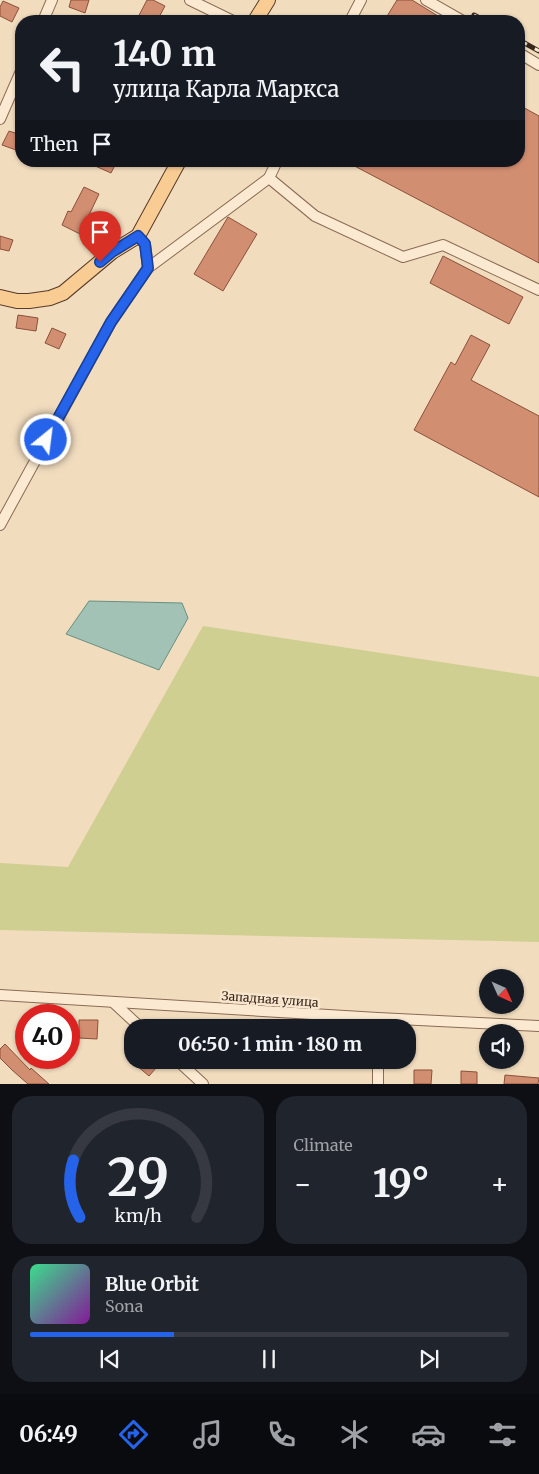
<!DOCTYPE html>
<html lang="en">
<head>
<meta charset="utf-8">
<style>
	:root { --surface:#171b24; --page:#20242c; --text:#f1f3f6; --muted:#9ea1a6; --line:#363941; --accent:#2563eb }
	body { margin:0; font-family:Merriweather,serif; background:var(--page); color:var(--text); height:100vh; display:flex; flex-direction:column; font-size:19px; white-space:nowrap }
	* { box-sizing:border-box; margin:0 }
	p { font-size:16px; color:var(--muted) }
	.icon { flex:none; width:28px; height:28px; fill:none; stroke:currentColor; stroke-width:2; stroke-linecap:round; stroke-linejoin:round }
	.map { position:relative; height:1084px; overflow:hidden }
	.drawer { display:flex; flex-direction:column; gap:12px; padding:12px; background:#0d0f14; flex:1 }
	.drawer>* { flex:none }
	.guide { position:absolute; left:15px; top:15px; width:510px; height:152px; border-radius:20px; box-shadow:0 1px 4px #0004; background:#171b24; color:var(--text); overflow:hidden }
	.needle { width:32px; rotate:135deg }
	.buttons { position:absolute; left:479px; top:969px; display:grid; gap:10px }
	.buttons a { display:grid; place-items:center; width:45px; height:45px; border-radius:50%; background:var(--surface); box-shadow:0 1px 4px #0004; font-size:25px }
	.speed { position:absolute; left:15px; top:1004px; display:flex; gap:10px; font-size:25px; font-weight:700; text-align:center }
	.speed>* { display:grid; place-content:center; width:65px; height:65px; border-radius:50%; background:var(--surface); box-shadow:0 1px 4px #0004; line-height:1 }
	.speed .limit { border:8px solid #d22; background:#fff; color:#111 }
	.pin { position:absolute; display:grid; place-items:center; width:42px; height:42px; color:#fff; margin:-51px -21px; border-radius:50% 50% 50% 0; rotate:-45deg; box-shadow:0 0 5px #0007 }
	.pin .icon { rotate:45deg }
	.me { position:absolute; width:55px; margin:-28px; rotate:29deg; stroke-linejoin:round; filter:drop-shadow(0 0 4px #0008) }
	.turn { display:flex; align-items:center; gap:18px; height:105px; padding:0 15px; font-size:22px }
	.turn .icon { width:65px; height:65px; stroke-width:2.5 }
	.turn b { display:block; font-size:35px; line-height:42px }
	.then { display:flex; align-items:center; height:48px; padding:0 15px; background:#0003; gap:10px; font-size:19px }
	.big { font-size:38px; font-weight:700; line-height:1.1 }
	.drawer .card { flex:1; display:flex; flex-direction:column; justify-content:center; gap:8px; min-width:0; padding:0 18px; border-radius:20px; background:var(--page) }
	.drawer .dial { align-items:center; gap:0 }
	.dial svg { height:130px; overflow:visible; fill:none; stroke:var(--line); stroke-width:7; stroke-linecap:round; text-anchor:middle }
	.dial text { fill:var(--text); stroke:none }
	.song { display:flex; align-items:center; gap:15px }
	.cover { width:60px; height:60px; border-radius:8px; background:linear-gradient(135deg,hsl(150 70% 55%),hsl(290 70% 35%)) }
	.played { height:5px; border-radius:2px; background:linear-gradient(90deg,var(--accent) 30%,var(--line) 30%) }
	.keys { display:flex; justify-content:space-around; direction:ltr }
	.heat { display:flex; justify-content:space-between; align-items:center; font-size:28px; direction:ltr }
	.drawer .tiles { flex:1; display:grid; gap:12px; grid-template-columns:1fr 1fr }
	.card:last-child { grid-column:span 2 }
	.trip { position:absolute; left:124px; top:1019px; width:292px; height:50px; border-radius:20px; background:var(--surface); box-shadow:0 1px 4px #0004; font-weight:700; line-height:50px; text-align:center }
	.menu { display:flex; height:80px; justify-content:space-around; align-items:center; background:#090b0e; color:var(--muted) }
	.menu .icon { width:35px; height:35px }
	.menu .active { color:var(--accent) }
	.menu b { font-size:22px; color:var(--text) }
	.map>svg:first-child { display:block }
	.green { fill:#cfcf91 }
	.water { fill:#a2c2b5; stroke:#689082 }
	.building { fill:#d28e71; stroke:#8b513a }
	.lines { fill:none; stroke-linecap:round; stroke-linejoin:round }
	.minor-casing { stroke:#8a6b55; stroke-width:12 }
	.major-casing { stroke:#573a2a; stroke-width:16 }
	.minor { stroke:#fbead1; stroke-width:10 }
	.major { stroke:#f8cc92; stroke-width:14 }
	.rail-casing { stroke:#38261b; stroke-width:5 }
	.rail { stroke:#f8e7ce; stroke-width:3; stroke-dasharray:9; stroke-linecap:butt }
	.route-casing { stroke:#184099; stroke-width:12 }
	.route { stroke:#2563eb; stroke-width:9 }
	.labels { text-anchor:middle; dominant-baseline:central; stroke-width:5; stroke-linejoin:round; paint-order:stroke }
	.street-label { font-size:12px; fill:#38261b; stroke:#f8e7ce }
</style>
</head>
<body>
<div class="map">
<svg width="539" height="1084" viewBox="0 0 539 1084">
	<rect width="100%" height="100%" fill="#f1dcbe"/>
	<!-- green -->
	<path class="green" d="M203 626 539 677V942L0 930V863L68 867Z"/>
	<!-- water -->
	<path class="water" d="M89 601 182 603 188 618 159 670 66 634Z"/>
	<!-- building -->
	<g class="building">
		<path d="M71 0H89L85 13 69 7Z"/>
		<path d="M147 0H153L165 6 157 21H136Z"/>
		<path d="M397 0H412L446 21H384Z"/>
		<path d="M3 1 19 8 12 22 0 16V7Z"/>
		<path d="M519 105 539 116V263L345 161H519Z"/>
		<path d="M9 131 21 135V145L19 151 2 145Z"/>
		<path d="M84 161H117L111 173Z"/>
		<path d="M84 187 99 194 80 234 62 225 68 211 71 212Z"/>
		<path d="M228 217 257 234 223 291 194 274Z"/>
		<path d="M0 236 13 240 9 251 0 249Z"/>
		<path d="M443 256 523 297 509 324 430 283Z"/>
		<path d="M18 315 38 318 36 331 16 328Z"/>
		<path d="M52 328 66 334 59 349 45 343Z"/>
		<path d="M471 335 490 345 471 380 539 416V497L414 430 451 362 455 365Z"/>
		<path d="M79 1020H98L97 1039 79 1038Z"/>
		<path d="M5 1044 30 1070 31 1068 49 1084H28L12 1070 0 1058V1049Z"/>
		<path d="M130 1060H163L149 1076Z"/>
		<path d="M414 1070H432L431 1084H414Z"/>
		<path d="M461 1071 477 1072V1084H461Z"/>
		<path d="M505 1075 539 1078 538 1084H504Z"/>
	</g>
	<g class="lines">
		<!-- minor casing -->
		<g class="minor-casing">
			<g id="minor">
				<path d="M190 0 233 21"/>
				<path d="M426 0 463 21"/>
				<path d="M43 21 52 0"/>
				<path d="M350 21 361 0"/>
				<path d="M519 53 539 65"/>
				<path d="M0 119 21 71"/>
				<path d="M269 178 315 216 403 257 443 245 539 290"/>
				<path d="M148 268 269 178 277 161"/>
				<path d="M0 525 111 322 148 268 145 244 138 236"/>
				<path d="M0 995 378 1018 539 1026"/>
				<path d="M113 1002 141 1028"/>
				<path d="M177 1060 203 1084"/>
				<path d="M378 1084V1060"/>
			</g>
		</g>
		<!-- major casing -->
		<g class="major-casing">
			<g id="major">
				<path d="M255 21 268 0"/>
				<path d="M0 297 17 301H29L50 298 63 293 112 252 138 236 179 161"/>
			</g>
		</g>
		<!-- minor -->
		<use href="#minor" class="minor"/>
		<!-- major -->
		<use href="#major" class="major"/>
		<!-- rail casing -->
		<g class="rail-casing">
			<g id="rail">
				<path d="M474 15 485 21"/>
				<path d="M519 40 539 51"/>
			</g>
		</g>
		<!-- rail -->
		<use href="#rail" class="rail"/>
	</g>
	<g class="lines">
		<!-- route casing -->
		<g class="route-casing">
			<path id="route" d="M46 440 111 322 148 268 145 244 138 236 112 252 100 262"/>
		</g>
		<!-- route -->
		<use href="#route" class="route"/>
	</g>
	<g class="labels">
		<!-- street labels -->
		<g class="street-label">
			<text transform="translate(270 999) rotate(4)">Западная улица</text>
		</g>
	</g>
</svg>
<div class="buttons">
<a><svg class="needle" viewBox="-14 -14 28 28"><path d="M0-13l5 13h-10z" fill="#e53935"/><path d="M0 13l5-13h-10z" fill="#9ea1a6"/></svg></a>
<a><svg class="icon" aria-label="sound" viewBox="0 0 24 24"><path d="M4 9h4l5-4v14l-5-4H4zM17 9q2 3 0 6"/></svg></a>
</div>
<div class="speed"><div class="limit">40</div></div>
<div class="pin" style="left:100px;top:262px;background:#d93025"><svg class="icon" aria-label="arrive" viewBox="0 0 24 24"><path d="M6 21V4h12l-3 4 3 4H6"/></svg></div>
<svg class="me" style="left:46px;top:440px" viewBox="-20 -20 40 40"><circle r="17" fill="#2563eb" stroke="#fff" stroke-width="3"/><path d="M0-11L8 9 0 5-8 9z" fill="#fff"/></svg>
<div class="trip">06:50 · 1 min · 180 m</div>
<div class="guide">
<div class="turn"><svg class="icon" aria-label="left" viewBox="0 0 24 24"><path d="M17 20v-9H6M10 6l-5 5 5 5"/></svg><div><b>140 m</b>улица Карла Маркса</div></div>
<div class="then">Then<svg class="icon" aria-label="arrive" viewBox="0 0 24 24"><path d="M6 21V4h12l-3 4 3 4H6"/></svg></div>
</div>
</div>
<section class="drawer">
<div class="tiles">
<div class="card dial"><svg viewBox="0 0 100 80">
<path d="M14 69A42 42 0 1 1 86 69"/>
<path d="M14 69A42 42 0 0 1 10 34" stroke="#2563eb"/>
<text x="50" y="56" font-size="32" font-weight="700">29</text>
<text x="50" y="72" font-size="11">km/h</text>
</svg></div>
<div class="card"><p>Climate</p>
<div class="heat"><a>−</a><b class="big">19°</b><a>+</a></div>
</div>
<div class="card">
<div class="song"><i class="cover"></i><div><b>Blue Orbit</b><p>Sona</p></div></div>
<div class="played"></div>
<div class="keys"><svg class="icon" aria-label="previous" viewBox="0 0 24 24"><path d="M18 5L8 12l10 7zM5 5v14"/></svg><svg class="icon" aria-label="pause" viewBox="0 0 24 24"><path d="M8 5v14M16 5v14"/></svg><svg class="icon" aria-label="next" viewBox="0 0 24 24"><path d="M6 5l10 7-10 7zM19 5v14"/></svg></div>
</div>
</div>
</section>
<nav class="menu">
<b>06:49</b>
<svg class="icon active" aria-label="directions" viewBox="0 0 24 24"><path d="M12 3l9 9-9 9-9-9zM9 14v-3h6M13 9l2 2-2 2"/></svg>
<svg class="icon" aria-label="music" viewBox="0 0 24 24"><path d="M9 18V5l10-2v13"/><circle cx="6" cy="18" r="3"/><circle cx="16" cy="16" r="3"/></svg>
<svg class="icon" aria-label="phone" viewBox="0 0 24 24"><path d="M5 4h4l2 5-3 2q2 4 5 5l2-3 5 2v4C11 20 4 13 5 4z"/></svg>
<svg class="icon" aria-label="climate" viewBox="0 0 24 24"><path d="M12 3v18M4 7l16 10M4 17L20 7"/></svg>
<svg class="icon" aria-label="car" viewBox="0 0 24 24"><path d="M5 17H2v-5l4-1 3-4h7l3 4 3 1v5h-3M9 17h6M6 11h13"/><circle cx="7" cy="17" r="2"/><circle cx="17" cy="17" r="2"/></svg>
<svg class="icon" aria-label="filters" viewBox="0 0 24 24"><path d="M4 7h16M4 17h16"/><circle cx="9" cy="7" r="2"/><circle cx="15" cy="17" r="2"/></svg>
</nav>
</body>
</html>
